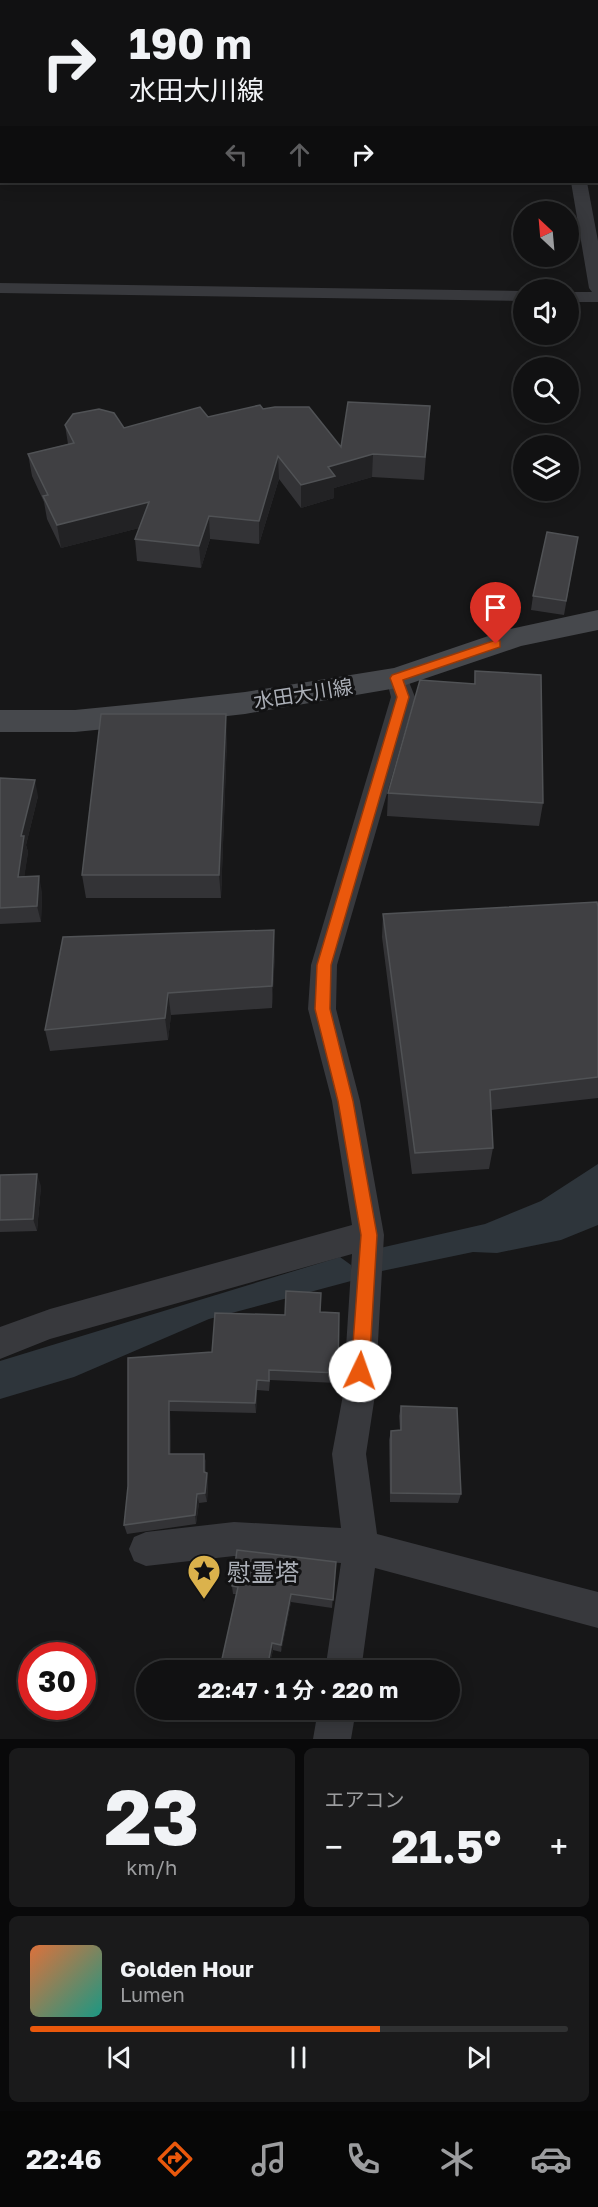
<!DOCTYPE html>
<html lang="ja">
<head>
<meta charset="utf-8">
<style>
	:root { --surface:#111112; --page:#1a1a1b; --text:#f1f3f6; --muted:#9c9d9f; --line:#303132; --accent:#ea580c }
	body { margin:0; font-family:"Golos Text","Noto Sans JP",sans-serif; background:var(--page); color:var(--text); height:100vh; display:flex; flex-direction:column; font-size:22px; white-space:nowrap }
	* { box-sizing:border-box; margin:0 }
	p { font-size:20px; color:var(--muted) }
	.icon { flex:none; width:33px; height:33px; fill:none; stroke:currentColor; stroke-width:2; stroke-linecap:round; stroke-linejoin:round }
	.map { position:relative; height:1739px; overflow:hidden }
	.sheet { display:flex; flex-direction:column; gap:9px; padding:9px; background:#09090a; flex:1 }
	.sheet>* { flex:none }
	.top-card { position:absolute; left:0px; top:0px; width:598px; height:183px; box-shadow:0 3px 15px #0003,0 0 0 2px var(--line); background:#111112; color:var(--text); overflow:hidden }
	.needle { width:39px; rotate:334deg }
	.fabs { position:absolute; left:513px; top:201px; display:grid; gap:12px }
	.fabs a { display:grid; place-items:center; width:66px; height:66px; border-radius:50%; background:var(--surface); box-shadow:0 3px 15px #0003,0 0 0 2px var(--line); font-size:30px }
	.speed { position:absolute; left:18px; top:1642px; display:flex; gap:12px; font-size:30px; font-weight:700; text-align:center }
	.speed>* { display:grid; place-content:center; width:78px; height:78px; border-radius:50%; background:var(--surface); box-shadow:0 3px 15px #0003,0 0 0 2px var(--line); line-height:1 }
	.speed .limit { border:9px solid #d22; background:#fff; color:#111 }
	.pin { position:absolute; display:grid; place-items:center; width:51px; height:51px; color:#fff; margin:-62px -26px; border-radius:50% 50% 50% 0; rotate:-45deg; box-shadow:0 0 6px #0007 }
	.pin .icon { rotate:45deg }
	.me { position:absolute; width:66px; margin:-33px; rotate:3deg; stroke-linejoin:round; filter:drop-shadow(0 0 4px #0008) }
	.turn { display:flex; align-items:center; gap:21px; height:126px; padding:0 30px; font-size:27px }
	.turn .icon { width:78px; height:78px; stroke-width:2.5 }
	.turn b { display:block; font-size:42px; line-height:51px }
	.lanes { display:flex; align-items:center; height:57px; padding:0 30px; background:#0003; justify-content:center; gap:30px; direction:ltr }
	.lanes .off { opacity:.35 }
	.big { font-size:45px; font-weight:700; line-height:1.1 }
	.sheet .widget { flex:1; display:flex; flex-direction:column; justify-content:center; gap:9px; min-width:0; padding:0 21px; border-radius:9px; background:var(--page) }
	.sheet .dial { align-items:center; gap:0 }
	.dial b { font-size:78px; line-height:1 }
	.song { display:flex; align-items:center; gap:18px }
	.cover { width:72px; height:72px; border-radius:9px; background:linear-gradient(135deg,hsl(20 70% 55%),hsl(170 70% 35%)) }
	.played { height:6px; border-radius:3px; background:linear-gradient(90deg,var(--accent) 65%,var(--line) 65%) }
	.keys { display:flex; justify-content:space-around; direction:ltr }
	.heat { display:flex; justify-content:space-between; align-items:center; font-size:33px; direction:ltr }
	.sheet .tiles { flex:1; display:grid; gap:9px; grid-template-columns:1fr 1fr }
	.widget:last-child { grid-column:span 2 }
	.trip { position:absolute; left:136px; top:1660px; width:324px; height:60px; border-radius:30px; background:var(--surface); box-shadow:0 3px 15px #0003,0 0 0 2px var(--line); font-weight:700; line-height:60px; text-align:center }
	.tabs { display:flex; height:96px; justify-content:space-around; align-items:center; background:#070707; color:var(--muted) }
	.tabs .icon { width:42px; height:42px }
	.tabs .current { color:var(--accent) }
	.tabs b { font-size:27px; color:var(--text) }
	.map>svg:first-child { display:block }
	.water { fill:#2e353b }
	.lines { fill:none; stroke-linecap:round; stroke-linejoin:round }
	.canal { fill:#2e353b; fill-rule:evenodd }
	.minor { fill:#38393d; fill-rule:evenodd }
	.secondary { fill:#46484c; fill-rule:evenodd }
	.wall { fill:#333336 }
	.shaded-wall { fill:#222224 }
	.building { fill:#404043; stroke:#505255; stroke-width:1.5 }
	.route { fill:#ea580c; stroke:#983908; stroke-width:1.5 }
	.labels { text-anchor:middle; dominant-baseline:central; stroke-width:6; stroke-linejoin:round; paint-order:stroke }
	.street-label { font-size:20px; fill:#aaaeb6; stroke:#121213 }
	.near-poi-label { font-size:24px; fill:#aaaeb6; stroke:#121213; text-anchor:start }
</style>
</head>
<body>
<div class="map">
<svg width="598" height="1739" viewBox="0 0 598 1739">
	<rect width="100%" height="100%" fill="#171718"/>
	<!-- water -->
	<g class="water">
		<path d="M598 1164V1225L561 1240 497 1253 473 1252 377 1272 380 1248 485 1224 541 1201Z"/>
		<path d="M340 1257 351 1265V1281L209 1319 74 1377 0 1399V1361Z"/>
	</g>
	<g class="lines">
		<!-- canal -->
		<rect class="canal" x="509" y="0" width="16" height="2"/>
		<!-- minor -->
		<g class="minor">
			<path d="M540 0H554L555 2H541Z"/>
			<rect x="0" y="60" width="2" height="8"/>
			<rect x="597" y="64" width="1" height="8"/>
			<path d="M571 182H587L598 241V302H568V292H592L589 288Z"/>
			<path d="M0 283 524 291V301L0 293Z"/>
			<path d="M397 670 405 672 415 697 337 965 336 1009 360 1101 384 1235 375 1395 366 1454 377 1534 598 1592V1628L375 1568 361 1671H325L341 1563 234 1556 146 1566 134 1561 129 1549 134 1537 146 1532 234 1522 341 1528 332 1454 343 1395 352 1254 50 1339 0 1359V1327L50 1309 352 1225 332 1101 308 1009 311 965 391 697 386 678 389 672Z"/>
			<path d="M318 1710H356L351 1739H313Z"/>
		</g>
		<!-- secondary -->
		<path class="secondary" d="M598 610V630L521 646 397 688 245 714 156 724 75 732H0V710H75L156 702 245 692 394 668 506 630Z"/>
	</g>
	<!-- wall -->
	<g class="wall">
		<rect x="0" y="8" width="2" height="47"/>
		<path d="M430 406 424 480 372 477 334 488V498L301 508 279 479 259 544 210 539 201 568 137 561 135 539 139 528 61 548 47 519 44 502 32 476 28 454 68 444 65 425 124 428 263 409 341 447Z"/>
		<path d="M578 537 564 615 531 610 533 596Z"/>
		<path d="M475 671 543 803 539 826 387 816 388 793 474 684Z"/>
		<path d="M227 738 221 898H86L82 875Z"/>
		<path d="M0 779 38 796 26 845 28 852 24 877 42 892 41 922 0 924Z"/>
		<path d="M598 907V1098L491 1110 493 1148 489 1169 412 1174 382 937 383 914Z"/>
		<path d="M275 953 272 1008 171 1015 168 1040 50 1051 45 1030Z"/>
		<path d="M0 1175 41 1186 37 1231 0 1232Z"/>
		<path d="M320 1312 339 1313 337 1383 270 1380 269 1391 257 1390 256 1413 170 1411 171 1454H204L206 1463V1473H207L208 1482 207 1502 199 1503 196 1524 127 1534 124 1525 128 1486V1358L212 1352 285 1315Z"/>
		<path d="M401 1406 461 1494 458 1503 390 1502 389 1440 391 1431 400 1430 399 1416Z"/>
		<path d="M336 1562 332 1608 291 1602 281 1652 273 1650 268 1671H246L223 1666 222 1659 236 1594H233L232 1586Z"/>
	</g>
	<!-- shaded-wall -->
	<g class="shaded-wall">
		<path d="M373 454 372 477 334 488V498L301 508V485L328 467Z"/>
		<path d="M278 456 279 479 259 544V521Z"/>
		<path d="M149 502 151 525 61 548 57 525Z"/>
		<path d="M209 516 210 539 201 568 199 546Z"/>
		<path d="M226 714 227 738 221 898 219 875Z"/>
		<path d="M35 780 38 796 26 845 28 852 22 893 18 877 21 836Z"/>
		<path d="M39 876 42 892 41 922 37 906Z"/>
		<path d="M274 930 275 953 272 1008V986Z"/>
		<path d="M168 993 171 1015 168 1040 165 1018Z"/>
		<path d="M37 1174 41 1186 37 1231 33 1219Z"/>
		<path d="M257 1380V1390L256 1413 255 1403Z"/>
		<path d="M169 1401 170 1411 171 1463 169 1454Z"/>
		<path d="M204 1454 206 1463V1481L204 1472Z"/>
		<path d="M207 1473 208 1482 207 1502 205 1493Z"/>
		<path d="M197 1494 199 1503 196 1524 195 1515Z"/>
		<path d="M291 1594V1602L281 1652V1645Z"/>
		<path d="M272 1643 273 1650 268 1671H267Z"/>
	</g>
	<!-- building -->
	<g class="building">
		<rect x="0" y="8" width="2" height="30"/>
		<path d="M348 402 430 406 425 457 373 454 328 467 335 476 301 485 278 456 259 521 209 516 199 546 135 539 149 502 57 525 43 496 48 495 28 454 74 443 65 425 73 414 99 409 114 413 124 428 200 407 208 417 260 405 263 409 275 407H309L341 447Z"/>
		<path d="M547 532 578 537 566 601 533 596Z"/>
		<path d="M475 671 541 675 543 803 388 793 420 680 475 684Z"/>
		<path d="M101 714H226L219 875H82Z"/>
		<path d="M0 778 35 780 21 836H24L18 877 39 876 37 906 0 908Z"/>
		<path d="M597 902 598 907V1077L490 1090 493 1148 415 1153 383 914Z"/>
		<path d="M274 930 272 986 168 993 165 1018 45 1030 63 937Z"/>
		<path d="M37 1174 33 1219 0 1220V1175Z"/>
		<path d="M286 1291 321 1293 320 1312 339 1313 338 1373 269 1370V1381L257 1380 255 1403 169 1401V1454H204V1472L207 1473 205 1493 197 1494 195 1515 124 1525 128 1486V1358L212 1352 215 1313 285 1315Z"/>
		<path d="M401 1406 457 1408 461 1494 391 1493V1431L401 1430Z"/>
		<path d="M237 1550 336 1562 333 1600 291 1594 281 1645 272 1643 267 1669 222 1659 238 1587 232 1586Z"/>
	</g>
	<!-- route -->
	<path class="route" d="M496 640 500 641V647L403 680 409 697 331 965 330 1009 353 1101 377 1235 369 1371 366 1377 360 1380 354 1377 351 1371 361 1235 338 1101 315 1009 317 965 397 697 390 678 392 675Z"/>
	<!-- icons -->
	<defs>
		<g id="sight-pin" transform="scale(1.725)"><path d="M0 17L-7.5 6A9.5 9.5 0 1 1 7.5 6Z" fill="#dbb24c" stroke="#121213"/><path d="M0-6L1.8-2.2L6-1.7L2.9 1.2L3.7 5.4L0 3.3L-3.7 5.4L-2.9 1.2L-6-1.7L-1.8-2.2Z" fill="#111"/></g>
	</defs>
	<g fill-rule="evenodd">
		<use href="#sight-pin" x="204" y="1571"/>
	</g>
	<g class="labels">
		<!-- street labels -->
		<g class="street-label">
			<text transform="translate(303 693) rotate(-9)">水田大川線</text>
		</g>
		<!-- near-poi labels -->
		<g class="near-poi-label">
			<text x="227" y="1571">慰霊塔</text>
		</g>
	</g>
</svg>
<div class="fabs">
<a><svg class="needle" viewBox="-14 -14 28 28"><path d="M0-13l5 13h-10z" fill="#e53935"/><path d="M0 13l5-13h-10z" fill="#9c9d9f"/></svg></a>
<a><svg class="icon" aria-label="sound" viewBox="0 0 24 24"><path d="M4 9h4l5-4v14l-5-4H4zM17 9q2 3 0 6"/></svg></a>
<a><svg class="icon" aria-label="search" viewBox="0 0 24 24"><circle cx="10" cy="10" r="6"/><path d="M15 15l6 6"/></svg></a>
<a><svg class="icon" aria-label="layers" viewBox="0 0 24 24"><path d="M12 4l9 5-9 5-9-5zM3 14l9 5 9-5"/></svg></a>
</div>
<div class="speed"><div class="limit">30</div></div>
<div class="pin" style="left:496px;top:644px;background:#d93025"><svg class="icon" aria-label="arrive" viewBox="0 0 24 24"><path d="M6 21V4h12l-3 4 3 4H6"/></svg></div>
<svg class="me" style="left:360px;top:1371px" viewBox="-20 -20 40 40"><circle r="19" fill="#fff"/><path d="M0-13L10 11 0 6-10 11z" fill="#ea580c"/></svg>
<div class="trip">22:47 · 1 分 · 220 m</div>
<div class="top-card">
<div class="turn"><svg class="icon" aria-label="right" viewBox="0 0 24 24"><path d="M7 20v-9h11M14 6l5 5-5 5"/></svg><div><b>190 m</b>水田大川線</div></div>
<div class="lanes"><svg class="icon off" aria-label="left" viewBox="0 0 24 24"><path d="M17 20v-9H6M10 6l-5 5 5 5"/></svg><svg class="icon off" aria-label="ahead" viewBox="0 0 24 24"><path d="M12 20V5M6 11l6-6 6 6"/></svg><svg class="icon" aria-label="right" viewBox="0 0 24 24"><path d="M7 20v-9h11M14 6l5 5-5 5"/></svg></div>
</div>
</div>
<section class="sheet">
<div class="tiles">
<div class="widget dial"><b>23</b><p>km/h</p></div>
<div class="widget"><p>エアコン</p>
<div class="heat"><a>−</a><b class="big">21.5°</b><a>+</a></div>
</div>
<div class="widget">
<div class="song"><i class="cover"></i><div><b>Golden Hour</b><p>Lumen</p></div></div>
<div class="played"></div>
<div class="keys"><svg class="icon" aria-label="previous" viewBox="0 0 24 24"><path d="M18 5L8 12l10 7zM5 5v14"/></svg><svg class="icon" aria-label="pause" viewBox="0 0 24 24"><path d="M8 5v14M16 5v14"/></svg><svg class="icon" aria-label="next" viewBox="0 0 24 24"><path d="M6 5l10 7-10 7zM19 5v14"/></svg></div>
</div>
</div>
</section>
<nav class="tabs">
<b>22:46</b>
<svg class="icon current" aria-label="directions" viewBox="0 0 24 24"><path d="M12 3l9 9-9 9-9-9zM9 14v-3h6M13 9l2 2-2 2"/></svg>
<svg class="icon" aria-label="music" viewBox="0 0 24 24"><path d="M9 18V5l10-2v13"/><circle cx="6" cy="18" r="3"/><circle cx="16" cy="16" r="3"/></svg>
<svg class="icon" aria-label="phone" viewBox="0 0 24 24"><path d="M5 4h4l2 5-3 2q2 4 5 5l2-3 5 2v4C11 20 4 13 5 4z"/></svg>
<svg class="icon" aria-label="climate" viewBox="0 0 24 24"><path d="M12 3v18M4 7l16 10M4 17L20 7"/></svg>
<svg class="icon" aria-label="car" viewBox="0 0 24 24"><path d="M5 17H2v-5l4-1 3-4h7l3 4 3 1v5h-3M9 17h6M6 11h13"/><circle cx="7" cy="17" r="2"/><circle cx="17" cy="17" r="2"/></svg>
</nav>
</body>
</html>
